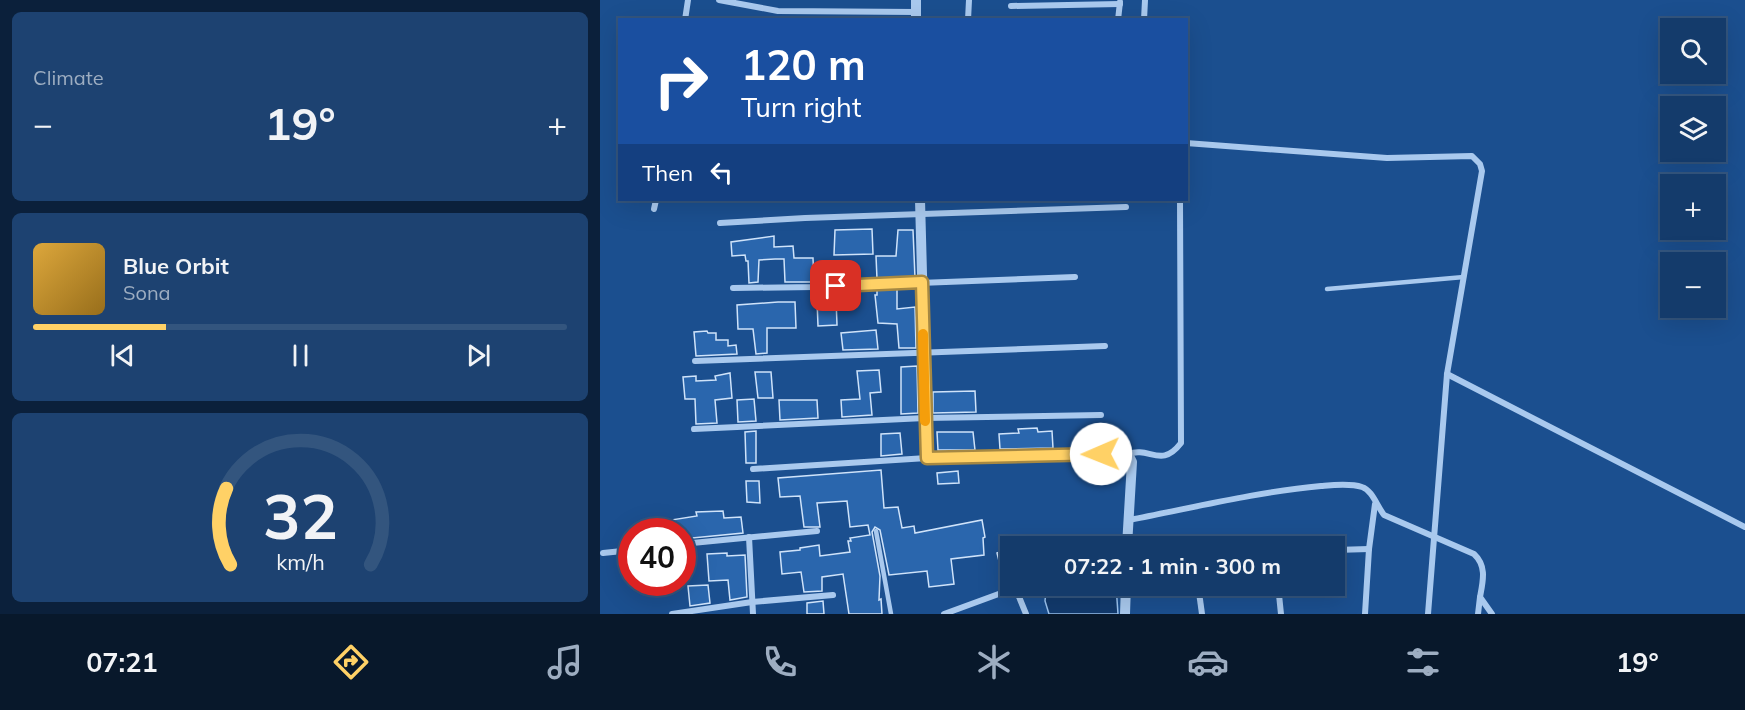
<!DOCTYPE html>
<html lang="en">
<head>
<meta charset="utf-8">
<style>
	:root { --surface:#143b6b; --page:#1d4271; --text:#f1f3f6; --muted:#9dadc1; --line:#33557e; --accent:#ffd166 }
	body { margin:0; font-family:Mulish,sans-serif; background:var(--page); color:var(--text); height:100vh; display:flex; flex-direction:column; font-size:22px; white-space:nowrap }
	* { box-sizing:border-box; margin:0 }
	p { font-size:20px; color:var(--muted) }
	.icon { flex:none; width:33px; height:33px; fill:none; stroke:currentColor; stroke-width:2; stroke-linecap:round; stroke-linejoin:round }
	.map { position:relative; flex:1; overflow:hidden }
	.side { display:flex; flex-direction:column; gap:12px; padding:12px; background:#0b203b; width:600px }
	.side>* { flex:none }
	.hud { position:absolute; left:18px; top:18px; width:570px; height:183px; border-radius:0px; box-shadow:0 6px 24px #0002,0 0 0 2px var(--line); background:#1a4fa0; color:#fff; overflow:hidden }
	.controls { position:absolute; left:1060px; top:18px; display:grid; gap:12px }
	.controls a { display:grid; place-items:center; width:66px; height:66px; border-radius:0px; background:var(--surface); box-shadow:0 6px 24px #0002,0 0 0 2px var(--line); font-size:30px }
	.speed { position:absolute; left:18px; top:518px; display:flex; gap:12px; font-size:30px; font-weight:700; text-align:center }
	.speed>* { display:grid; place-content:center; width:78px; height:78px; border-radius:50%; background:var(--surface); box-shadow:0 6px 24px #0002,0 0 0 2px var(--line); line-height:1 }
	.speed .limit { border:9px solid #d22; background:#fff; color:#111 }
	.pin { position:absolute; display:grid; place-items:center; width:51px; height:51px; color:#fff; margin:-26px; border-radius:12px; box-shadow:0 3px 9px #0006 }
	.me { position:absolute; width:66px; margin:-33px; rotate:269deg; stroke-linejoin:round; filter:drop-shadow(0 0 4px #0008) }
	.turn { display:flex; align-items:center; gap:21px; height:126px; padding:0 24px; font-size:27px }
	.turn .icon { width:78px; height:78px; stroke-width:2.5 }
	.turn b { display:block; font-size:42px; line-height:51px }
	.then { display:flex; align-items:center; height:57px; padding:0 24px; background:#0003; gap:12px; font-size:22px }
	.big { font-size:45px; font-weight:700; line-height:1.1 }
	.side .card { flex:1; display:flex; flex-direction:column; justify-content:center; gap:9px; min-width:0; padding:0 21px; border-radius:9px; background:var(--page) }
	.side .dial { align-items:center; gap:0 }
	.dial svg { height:156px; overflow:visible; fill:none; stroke:var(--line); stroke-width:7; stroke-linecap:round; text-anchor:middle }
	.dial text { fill:var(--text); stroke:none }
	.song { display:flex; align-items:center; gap:18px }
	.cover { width:72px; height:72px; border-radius:9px; background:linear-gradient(135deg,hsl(40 70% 55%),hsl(40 70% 35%)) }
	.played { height:6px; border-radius:3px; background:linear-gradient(90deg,var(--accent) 25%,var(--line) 25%) }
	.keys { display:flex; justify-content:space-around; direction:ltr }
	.heat { display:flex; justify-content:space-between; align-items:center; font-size:33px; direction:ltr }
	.trip { position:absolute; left:400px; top:536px; width:345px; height:60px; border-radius:0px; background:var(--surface); box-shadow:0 6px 24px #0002,0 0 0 2px var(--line); font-weight:700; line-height:60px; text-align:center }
	.tabs { display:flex; height:96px; justify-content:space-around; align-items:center; background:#08182b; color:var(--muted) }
	.tabs .icon { width:42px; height:42px }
	.tabs .current { color:var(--accent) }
	.tabs b { font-size:27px; color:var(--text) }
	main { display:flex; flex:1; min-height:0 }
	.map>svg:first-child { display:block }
	.water { fill:#123a6d; stroke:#9cc4f0; stroke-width:1.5 }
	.building { fill:#2a66ad; stroke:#cfe3fa; stroke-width:1.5 }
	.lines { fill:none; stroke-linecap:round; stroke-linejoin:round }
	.service { stroke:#a9c9ee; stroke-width:4.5 }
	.minor { stroke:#a9c9ee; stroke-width:6 }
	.tertiary { stroke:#a9c9ee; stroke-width:10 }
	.route-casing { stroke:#a68842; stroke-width:15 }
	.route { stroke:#ffd166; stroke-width:10 }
	.slow { stroke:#f59e0b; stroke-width:10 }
</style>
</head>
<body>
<main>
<section class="side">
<div class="card"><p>Climate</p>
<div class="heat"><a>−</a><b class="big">19°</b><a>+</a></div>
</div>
<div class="card">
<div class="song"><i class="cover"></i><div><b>Blue Orbit</b><p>Sona</p></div></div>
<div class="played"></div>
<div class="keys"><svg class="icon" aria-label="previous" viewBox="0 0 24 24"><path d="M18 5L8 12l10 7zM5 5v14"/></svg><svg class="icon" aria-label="pause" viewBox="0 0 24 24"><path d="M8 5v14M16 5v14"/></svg><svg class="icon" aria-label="next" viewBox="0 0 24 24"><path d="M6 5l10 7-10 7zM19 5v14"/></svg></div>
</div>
<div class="card dial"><svg viewBox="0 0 100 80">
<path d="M14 69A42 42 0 1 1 86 69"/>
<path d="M14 69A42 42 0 0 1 12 30" stroke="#ffd166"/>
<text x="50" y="56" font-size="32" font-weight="700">32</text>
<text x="50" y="72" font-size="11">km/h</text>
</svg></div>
</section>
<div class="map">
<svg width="1145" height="614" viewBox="0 0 1145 614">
	<rect width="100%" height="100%" fill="#1b4f8f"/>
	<!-- water -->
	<path class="water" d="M462 585H516L518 614H449L445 601 446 592Z"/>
	<!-- building -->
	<g class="building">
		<path d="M272 229 273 254 234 255 235 230Z"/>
		<path d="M298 230H313L315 278 277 279 276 256H296Z"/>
		<path d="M174 236V247L193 246 194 258H213L214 282H185L184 259H175L159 260 158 282 149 283 148 261H146L145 255 132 256 131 242Z"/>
		<path d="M297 289V309L315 307 316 348H299L297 324 278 323 275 295H277V290Z"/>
		<path d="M236 298 237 325 218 326 217 300Z"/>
		<path d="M178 302H195L196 328H167V353L156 354 153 329H138L137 305Z"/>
		<path d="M276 330 278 349 243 350 241 333Z"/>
		<path d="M107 331 108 333H116V340H128V346L136 345 137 354 96 356 94 332Z"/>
		<path d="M317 366 318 413 301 414V367Z"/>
		<path d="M279 370 281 392 270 393 272 415 242 417 241 400 260 399 257 371Z"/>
		<path d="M155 372H171L173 398H158Z"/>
		<path d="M130 373 132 398 115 400 117 423 96 424 95 399H85L83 377 96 376V381L116 380 115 376Z"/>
		<path d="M375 391 376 412 333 413V392Z"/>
		<path d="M154 399 156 421 138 422 137 400Z"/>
		<path d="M179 400H217L218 418 180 420Z"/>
		<path d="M437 428 438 432 452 431 453 448 400 449 399 434 419 433 418 429Z"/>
		<path d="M156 431V463H146L145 432Z"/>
		<path d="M337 432H373L375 450H338Z"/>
		<path d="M300 433 302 454 281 456V434Z"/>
		<path d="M281 470 284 508 298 507 302 528 314 526 315 533 382 520 385 537 383 538 384 555 351 559 354 584 329 587 327 571 289 575 280 530 275 527 272 532 280 576 279 600 281 599 282 614H249L243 574 222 577V591L204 592 201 572 182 574 180 552 200 550V548L219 545 220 556 250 552 248 541H251L250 538 270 535 268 525 250 527 247 501 217 503 220 527H204L200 496 180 497 178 478Z"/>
		<path d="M358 471 359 483 338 484 337 473Z"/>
		<path d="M146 481H159L160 503 147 502Z"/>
		<path d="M123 511 124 518 141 517 143 533 82 539V531H73L71 520 97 516 96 512Z"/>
		<path d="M408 549 411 558V579L404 581 397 553Z"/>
		<path d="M127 553V556L145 555 147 597 130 600 128 580 109 581 107 554Z"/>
		<path d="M108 585 110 603 90 606 88 586Z"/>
		<path d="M223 601 224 614H207V603Z"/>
	</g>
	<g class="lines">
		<!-- service -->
		<g class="service">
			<path d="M727 289 864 277"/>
			<path d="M276 531 291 614"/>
		</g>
		<!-- minor -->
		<g class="minor">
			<path d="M119 0 178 11 316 12"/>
			<path d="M411 6 520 4"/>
			<path d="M85 20 88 0"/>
			<path d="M368 20 369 0"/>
			<path d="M518 20 520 2"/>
			<path d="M544 20 545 0"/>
			<path d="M586 143 787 158 872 156 880 164 882 171 847 374 828 614"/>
			<path d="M54 209 56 200"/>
			<path d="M120 223 205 218 526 207"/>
			<path d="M133 288 214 287 475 277"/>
			<path d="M95 361 505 346"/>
			<path d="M847 374 1145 527"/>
			<path d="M94 429 325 418 501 415"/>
			<path d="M528 454C550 446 561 469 581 443L580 200"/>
			<path d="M153 469 327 458"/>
			<path d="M529 520C592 508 656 492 721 486 733 485 750 483 762 487 772 490 777 506 784 515L874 554C887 566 883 581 880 597L892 614"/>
			<path d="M149 537 153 614"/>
			<path d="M82 544 217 531"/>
			<path d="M735 550 769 549"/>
			<path d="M3 553 32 550"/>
			<path d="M598 585 602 614"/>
			<path d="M678 585 681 614"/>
			<path d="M415 587 426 614"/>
			<path d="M526 588 539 585"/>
			<path d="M72 614 152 602 233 595"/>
			<path d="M344 614 423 585"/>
			<path d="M765 614 769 549 775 504"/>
			<path d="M878 614 880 597"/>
		</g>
		<!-- tertiary -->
		<g class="tertiary">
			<path d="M316 0V20"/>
			<path d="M320 200 327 458 528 454 532 462 527 546"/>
			<path d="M525 614 526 585"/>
		</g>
	</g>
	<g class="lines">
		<!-- route casing -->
		<g class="route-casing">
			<path id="route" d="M236 286 322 282 327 458 501 454"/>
		</g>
		<!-- route -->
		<use href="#route" class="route"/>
		<!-- slow -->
		<path class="slow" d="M323 334 325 421"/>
	</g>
</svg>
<div class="controls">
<a><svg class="icon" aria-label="search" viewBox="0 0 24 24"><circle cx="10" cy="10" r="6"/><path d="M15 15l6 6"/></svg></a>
<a><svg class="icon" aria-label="layers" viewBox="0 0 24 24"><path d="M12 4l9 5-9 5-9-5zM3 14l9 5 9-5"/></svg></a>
<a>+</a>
<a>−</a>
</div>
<div class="speed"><div class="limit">40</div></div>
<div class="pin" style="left:236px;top:286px;background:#d93025"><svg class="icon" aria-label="arrive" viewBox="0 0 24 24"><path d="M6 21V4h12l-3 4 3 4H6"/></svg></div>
<svg class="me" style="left:501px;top:454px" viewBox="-20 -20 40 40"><circle r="19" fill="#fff"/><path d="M0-13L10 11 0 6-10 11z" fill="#ffd166"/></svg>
<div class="trip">07:22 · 1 min · 300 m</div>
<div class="hud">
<div class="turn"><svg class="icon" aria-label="right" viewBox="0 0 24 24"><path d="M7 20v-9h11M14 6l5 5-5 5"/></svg><div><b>120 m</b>Turn right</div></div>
<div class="then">Then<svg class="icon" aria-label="left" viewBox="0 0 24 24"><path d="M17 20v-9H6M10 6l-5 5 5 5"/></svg></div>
</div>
</div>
</main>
<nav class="tabs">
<b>07:21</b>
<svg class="icon current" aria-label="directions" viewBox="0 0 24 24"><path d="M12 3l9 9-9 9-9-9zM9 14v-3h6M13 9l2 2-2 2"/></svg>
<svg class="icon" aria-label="music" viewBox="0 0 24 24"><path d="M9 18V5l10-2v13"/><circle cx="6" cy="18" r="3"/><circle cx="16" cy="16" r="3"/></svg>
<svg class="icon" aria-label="phone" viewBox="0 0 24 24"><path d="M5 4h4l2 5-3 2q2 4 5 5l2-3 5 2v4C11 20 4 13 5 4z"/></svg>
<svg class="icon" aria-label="climate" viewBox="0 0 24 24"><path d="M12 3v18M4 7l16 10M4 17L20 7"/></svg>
<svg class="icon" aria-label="car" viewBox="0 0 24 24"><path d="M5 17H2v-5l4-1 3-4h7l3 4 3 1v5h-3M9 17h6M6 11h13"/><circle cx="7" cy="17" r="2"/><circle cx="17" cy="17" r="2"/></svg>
<svg class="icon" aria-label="filters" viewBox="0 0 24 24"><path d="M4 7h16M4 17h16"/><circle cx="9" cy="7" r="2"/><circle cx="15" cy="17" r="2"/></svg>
<b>19°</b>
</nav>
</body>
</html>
